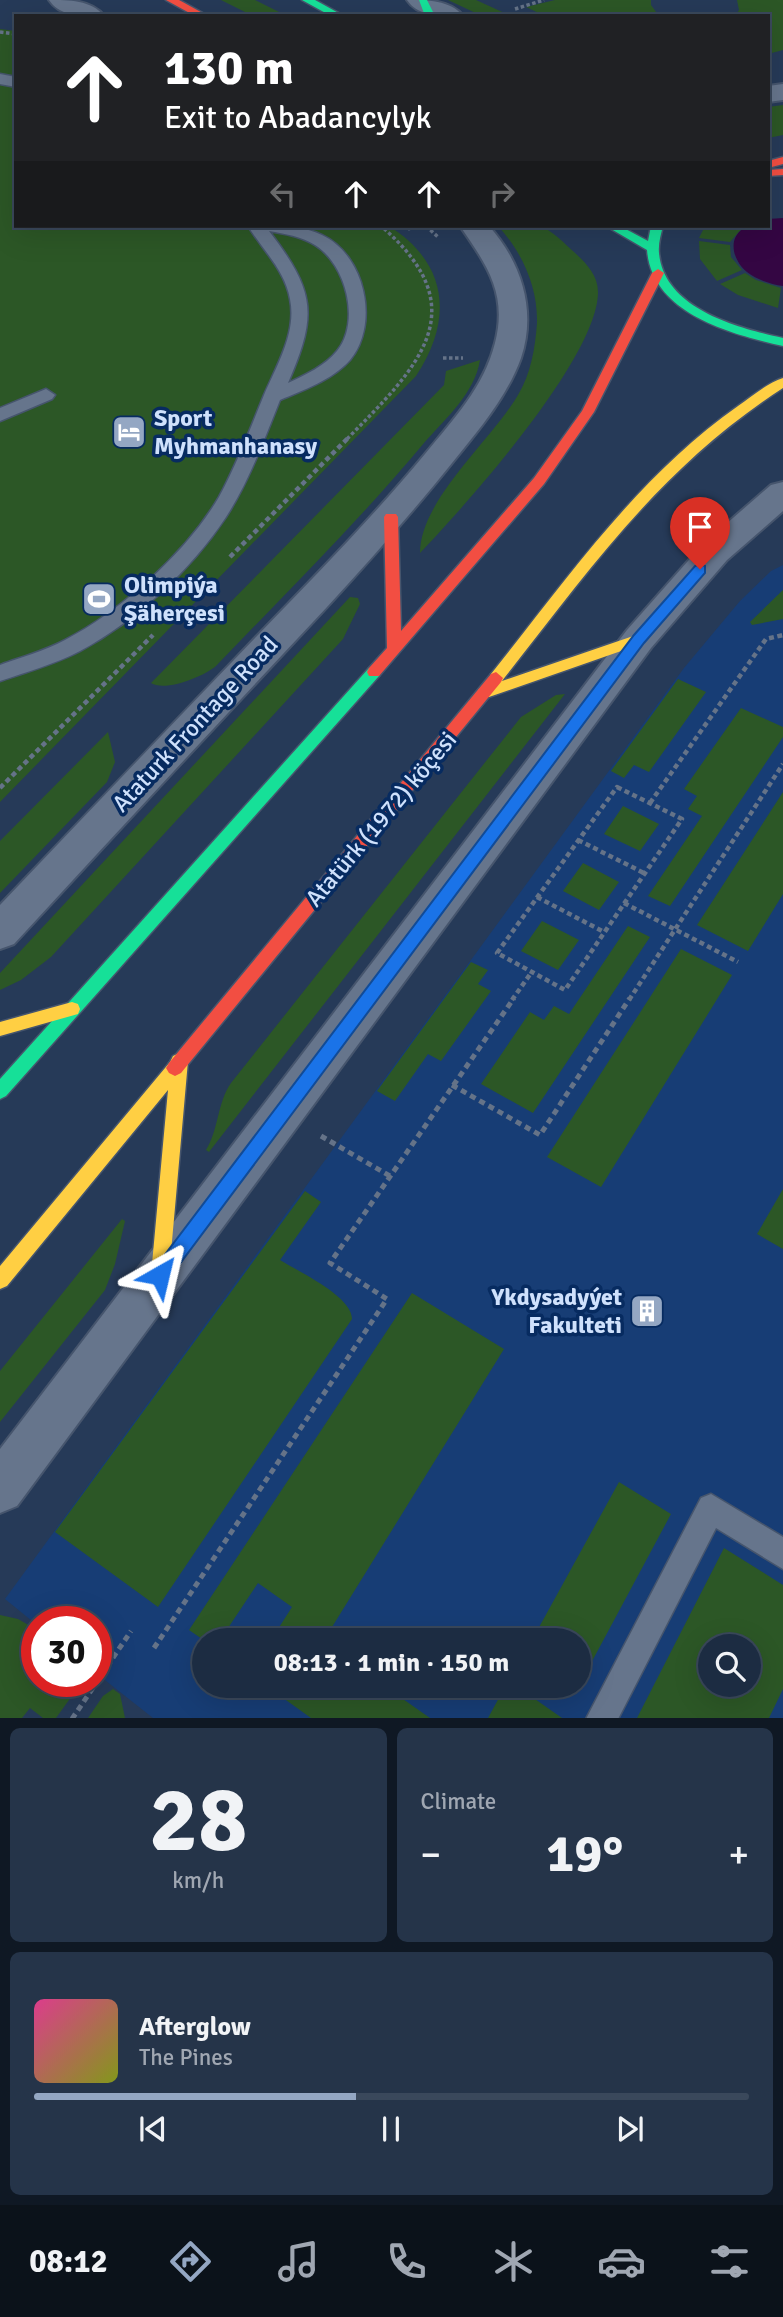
<!DOCTYPE html>
<html lang="en">
<head>
<meta charset="utf-8">
<style>
	:root { --surface:#1c2c42; --page:#253449; --text:#f1f3f6; --muted:#a0a7b2; --line:#3a485b; --accent:#94a7c3 }
	body { margin:0; font-family:Signika,sans-serif; background:var(--page); color:var(--text); height:100vh; display:flex; flex-direction:column; font-size:26px; white-space:nowrap }
	* { box-sizing:border-box; margin:0 }
	p { font-size:23px; color:var(--muted) }
	.icon { flex:none; width:38px; height:38px; fill:none; stroke:currentColor; stroke-width:2; stroke-linecap:round; stroke-linejoin:round }
	.map { position:relative; height:1718px; overflow:hidden }
	.side { display:flex; flex-direction:column; gap:10px; padding:10px; background:#0f1824; flex:1 }
	.side>* { flex:none }
	.banner { position:absolute; left:14px; top:14px; width:756px; height:214px; border-radius:0px; box-shadow:0 7px 28px #0002,0 0 0 2px var(--line); background:#202124; color:#fff; overflow:hidden }
	.fabs { position:absolute; left:698px; top:1634px; display:grid; gap:14px }
	.fabs a { display:grid; place-items:center; width:63px; height:63px; border-radius:50%; background:var(--surface); box-shadow:0 7px 28px #0002,0 0 0 2px var(--line); font-size:35px }
	.speed { position:absolute; left:21px; top:1606px; display:flex; gap:14px; font-size:35px; font-weight:700; text-align:center }
	.speed>* { display:grid; place-content:center; width:91px; height:91px; border-radius:50%; background:var(--surface); box-shadow:0 7px 28px #0002,0 0 0 2px var(--line); line-height:1 }
	.speed .limit { border:10px solid #d22; background:#fff; color:#111 }
	.pin { position:absolute; display:grid; place-items:center; width:60px; height:60px; color:#fff; margin:-72px -30px; border-radius:50% 50% 50% 0; rotate:-45deg; box-shadow:0 0 7px #0007 }
	.pin .icon { rotate:45deg }
	.me { position:absolute; width:77px; margin:-38px; rotate:37deg; stroke-linejoin:round; filter:drop-shadow(0 0 5px #0008) }
	.turn { display:flex; align-items:center; gap:24px; height:147px; padding:0 35px; font-size:32px }
	.turn .icon { width:91px; height:91px; stroke-width:2.5 }
	.turn b { display:block; font-size:49px; line-height:60px }
	.lanes { display:flex; align-items:center; height:66px; padding:0 35px; background:#0003; justify-content:center; gap:35px; direction:ltr }
	.lanes .off { opacity:.35 }
	.big { font-size:52px; font-weight:800; line-height:1.1 }
	.side .tile { flex:1; display:flex; flex-direction:column; justify-content:center; gap:10px; min-width:0; padding:0 24px; border-radius:10px; background:var(--page) }
	.side .dial { align-items:center; gap:0 }
	.dial b { font-size:91px; line-height:1 }
	.song { display:flex; align-items:center; gap:21px }
	.cover { width:84px; height:84px; border-radius:10px; background:linear-gradient(135deg,hsl(330 70% 55%),hsl(70 70% 35%)) }
	.played { height:7px; border-radius:4px; background:linear-gradient(90deg,var(--accent) 45%,var(--line) 45%) }
	.keys { display:flex; justify-content:space-around; direction:ltr }
	.heat { display:flex; justify-content:space-between; align-items:center; font-size:38px; direction:ltr }
	.side .tiles { flex:1; display:grid; gap:10px; grid-template-columns:1fr 1fr }
	.tile:last-child { grid-column:span 2 }
	.trip { position:absolute; left:192px; top:1628px; width:399px; height:70px; border-radius:35px; background:var(--surface); box-shadow:0 7px 28px #0002,0 0 0 2px var(--line); font-weight:800; line-height:70px; text-align:center }
	.tab-bar { display:flex; height:112px; justify-content:space-around; align-items:center; background:#0b121a; color:var(--muted) }
	.tab-bar .icon { width:49px; height:49px }
	.tab-bar .on { color:var(--accent) }
	.tab-bar b { font-size:32px; color:var(--text) }
	.map>svg:first-child { display:block }
	.built { fill:#173d75; fill-rule:evenodd }
	.green { fill:#2c5726; fill-rule:evenodd }
	.water { fill:#340643 }
	.lines { fill:none; stroke-linecap:round; stroke-linejoin:round }
	.lane-casing { stroke:#46556d; stroke-width:3 }
	.street-casing { stroke:#46556d; stroke-width:4 }
	.fast-casing { stroke:#46556d; stroke-width:3 }
	.slow-casing { stroke:#46556d; stroke-width:3 }
	.jam-casing { stroke:#46556d; stroke-width:3 }
	.path-far2 { stroke:#657388; stroke-width:3.5; stroke-dasharray:3.5 2.5; stroke-linecap:butt }
	.path-far1 { stroke:#657388; stroke-width:4.5; stroke-dasharray:5 3.5; stroke-linecap:butt }
	.path { stroke:#657388; stroke-width:5; stroke-dasharray:6 4.5; stroke-linecap:butt }
	.lane { fill:#66758c; fill-rule:evenodd }
	.street { fill:#66758c; fill-rule:evenodd }
	.fast { fill:#16e098; fill-rule:evenodd }
	.slow { fill:#ffcf43; fill-rule:evenodd }
	.jam { fill:#f24e42; fill-rule:evenodd }
	.route { fill:#1a73e8; stroke:#114b97; stroke-width:2 }
	.labels { text-anchor:middle; dominant-baseline:central; stroke-width:7; stroke-linejoin:round; paint-order:stroke }
	.poi-label { font-size:24px; font-weight:bold; fill:#cfe1fc; stroke:#072b60; text-anchor:start }
	.street-label { font-size:24px; fill:#cfe1fc; stroke:#072b60 }
</style>
</head>
<body>
<div class="map">
<svg width="783" height="1719" viewBox="0 0 783 1719">
	<rect width="100%" height="100%" fill="#263a58"/>
	<!-- built -->
	<path class="built" d="M783 565V1718H153L96 1673V1622H37V1625L5 1599 684 668 740 601 771 571ZM205 1640H579V1685H205ZM710 1647H749V1685H710Z"/>
	<!-- green -->
	<g class="green">
		<path d="M221 0H255L287 16H253Z"/>
		<path d="M448 0H476L511 16H482Z"/>
		<path d="M555 0H651V5L659 16H545L526 7Z"/>
		<path d="M737 0H783V50L768 54V16H735L739 10Z"/>
		<path d="M0 29 16 31V226H389C449 264 453 320 416 376L0 802Z"/>
		<path d="M783 105V135L768 138V107Z"/>
		<path d="M498 226C510 226 529 222 540 226 552 230 565 244 574 252 586 263 598 275 598 292 598 358 466 505 420 553 420 500 491 441 518 395 531 373 535 349 537 323 538 287 522 252 498 226Z"/>
		<path d="M705 226H744L730 242 699 238Z"/>
		<path d="M699 241 730 245 731 257 742 270 717 281 700 259Z"/>
		<path d="M745 273 756 280 781 288 778 308 738 295 720 284Z"/>
		<path d="M480 360C475 393 445 419 424 443 359 521 286 593 216 666 203 677 165 692 151 683L444 385 446 371Z"/>
		<path d="M783 590V619L752 625 750 622Z"/>
		<path d="M350 597 358 598 360 604 343 639 51 957 21 980 0 990V973Z"/>
		<path d="M678 679 706 692 649 772 634 765 624 778 611 771Z"/>
		<path d="M565 694 209 1152 206 1150C219 1129 217 1103 231 1083L521 717 556 695Z"/>
		<path d="M741 708 783 727V737L670 906 648 896 702 816 688 809 697 796 684 789Z"/>
		<path d="M108 732 115 762 107 782 0 893V841Z"/>
		<path d="M783 792V894L748 951 697 925Z"/>
		<path d="M623 806 659 824 640 851 604 834Z"/>
		<path d="M583 863 619 882 599 910 563 891Z"/>
		<path d="M542 921 579 940 558 970 521 951Z"/>
		<path d="M628 926 650 937 533 1113 481 1084 530 1012 544 1020 554 1006 569 1014Z"/>
		<path d="M681 949 732 975 601 1187 547 1157Z"/>
		<path d="M471 962 488 970 478 984 491 991 441 1061 428 1054 395 1101 377 1091Z"/>
		<path d="M783 1189V1249L757 1234Z"/>
		<path d="M305 1191 321 1202 280 1260C299 1272 352 1296 352 1319L158 1607 55 1532Z"/>
		<path d="M122 1219 125 1221 115 1264 105 1290 0 1422V1371Z"/>
		<path d="M412 1293 504 1349 324 1640H271L292 1607 258 1583 220 1640 205 1641 189 1630Z"/>
		<path d="M619 1482 671 1514 575 1693 563 1685H579V1640H532Z"/>
		<path d="M724 1548 783 1585V1689L769 1718H637ZM710 1647H749V1685H710Z"/>
		<path d="M0 1615 18 1619 37 1630V1682H82L56 1718H43L30 1708 22 1718H0Z"/>
		<path d="M265 1685H383L430 1718H311Z"/>
		<path d="M506 1685H515L562 1718H488Z"/>
		<path d="M113 1689 120 1694 125 1718H88L103 1696Z"/>
	</g>
	<!-- water -->
	<path class="water" d="M783 218V286C771 284 757 280 747 272 733 261 726 237 746 227 752 224 762 226 768 226V219Z"/>
	<g class="lines">
		<!-- lane casing -->
		<g class="lane-casing">
			<g id="lane">
				<path d="M0 74 16 77V87L0 84Z"/>
				<path d="M248 226C273 226 298 224 322 235 365 255 380 324 350 360 332 380 304 390 280 400 264 440 249 481 226 517 191 570 136 621 80 651 55 664 27 672 0 681V665C22 657 44 651 65 640 121 611 187 552 219 497 237 464 250 429 264 395 277 365 297 332 290 299 285 270 262 249 248 226ZM269 231C285 234 301 236 315 245 346 264 361 322 337 351 325 366 305 375 288 383 318 314 315 291 269 231Z"/>
				<path d="M46 389 55 395 52 399 0 421V408Z"/>
				<path d="M711 1494 783 1537V1569L716 1528 618 1719H586L701 1498Z"/>
			</g>
		</g>
		<!-- street casing -->
		<g class="street-casing">
			<g id="street">
				<path d="M49 0C68 0 92 0 104 16 85 16 61 18 49 0Z"/>
				<path d="M407 0C426 0 451 0 463 16 444 16 419 18 407 0Z"/>
				<path d="M783 84V100L768 102V86Z"/>
				<path d="M460 226H489C521 262 537 310 521 358 507 397 478 431 452 463 412 513 370 560 327 607 222 719 118 831 14 944L0 949V905C85 816 170 726 256 637 314 577 372 518 425 454 453 420 484 387 495 343 508 293 486 264 460 226Z"/>
				<path d="M783 482V511L727 560 651 648 17 1506 0 1513V1449L627 630 703 544 771 485Z"/>
			</g>
		</g>
		<!-- fast casing -->
		<g class="fast-casing">
			<g id="fast">
				<path d="M302 0H315L344 16H331Z"/>
				<path d="M419 0H427L435 16H425Z"/>
				<path d="M606 226H620L648 241 651 226H663C661 234 658 244 659 253 664 309 738 328 783 338V346C731 334 652 314 647 250Z"/>
				<path d="M374 667 381 672 379 676 6 1096 0 1099V1079L369 668Z"/>
			</g>
		</g>
		<!-- slow casing -->
		<g class="slow-casing">
			<g id="slow">
				<path d="M783 378V388C660 468 591 568 502 681L639 634 644 635 646 639 644 643 489 697H479L477 693 479 689 495 683 489 678 491 674C567 579 637 477 738 406 751 397 767 383 783 378Z"/>
				<path d="M72 1002 78 1004 80 1009 78 1014 0 1036V1022Z"/>
				<path d="M179 1053 185 1056 188 1061 169 1275 167 1281 160 1284 153 1281 151 1275 168 1090 7 1286 0 1289V1266L170 1062 173 1056Z"/>
			</g>
		</g>
		<!-- jam casing -->
		<g class="jam-casing">
			<g id="jam">
				<path d="M166 0H179L208 16H195Z"/>
				<path d="M783 157V164L768 168V161Z"/>
				<path d="M783 169V175L768 176V170Z"/>
				<path d="M658 269 664 273 594 412 544 484 379 676H369L367 672 369 668 387 648 384 517 386 514H396L398 517 401 631 534 478 582 411 652 273Z"/>
				<path d="M496 672 503 678 501 682 181 1073 175 1076 169 1073 166 1068 169 1063 491 674Z"/>
			</g>
		</g>
		<!-- path-far2 -->
		<g class="path-far2">
			<path d="M515 9 544 0"/>
			<path d="M0 32 16 34"/>
			<path d="M426 226 438 237"/>
			<path d="M408 229 417 226"/>
			<path d="M443 358H463"/>
			<path d="M347 439C417 368 479 310 381 226"/>
		</g>
		<!-- path-far1 -->
		<g class="path-far1">
			<path d="M230 557 349 437"/>
			<path d="M617 787 682 819 565 990 497 953Z"/>
			<path d="M0 788 153 635"/>
			<path d="M650 803 766 639 783 635"/>
			<path d="M578 840 644 873"/>
			<path d="M537 897 604 932"/>
			<path d="M624 903 738 962"/>
			<path d="M512 1000 531 973"/>
			<path d="M629 1000 783 764"/>
		</g>
		<!-- path -->
		<g class="path">
			<path d="M452 1085 540 1135 630 998"/>
			<path d="M321 1136 390 1176"/>
			<path d="M154 1648 387 1299 330 1263 514 998"/>
			<path d="M72 1719 131 1631"/>
		</g>
		<!-- lane -->
		<use href="#lane" class="lane"/>
		<!-- street -->
		<use href="#street" class="street"/>
		<!-- fast -->
		<use href="#fast" class="fast"/>
		<!-- slow -->
		<use href="#slow" class="slow"/>
		<!-- jam -->
		<use href="#jam" class="jam"/>
	</g>
	<!-- route -->
	<path class="route" d="M700 564 705 566V573L644 643 167 1281 160 1284 154 1281 151 1275 154 1269 634 635 695 566Z"/>
	<!-- icons -->
	<defs>
		<g id="hotel-square" transform="scale(1.75)"><rect x="-9" y="-9" width="18" height="18" rx="4" fill="#94a7c3" stroke="#072b60"/><path d="M-6-4.5h1.5V1H6V5H4.5V3h-9V5H-6ZM-4 0a1.8 1.8 0 1 1 3.6 0ZM.5 0V-2.5h3Q6-2.5 6 0Z" fill="#fff"/></g>
		<g id="stadium-square" transform="scale(1.75)"><rect x="-9" y="-9" width="18" height="18" rx="4" fill="#94a7c3" stroke="#072b60"/><path d="M0-5a6.5 5 0 1 0 0 10a6.5 5 0 1 0 0-10ZM-3.5-1.8h7v3.6h-7Z" fill="#fff"/></g>
		<g id="building-square" transform="scale(1.75)"><rect x="-9" y="-9" width="18" height="18" rx="4" fill="#94a7c3" stroke="#072b60"/><path d="M-4-6H4V6H1V3H-1V6H-4ZM-2.5-4.3h1.7v1.8h-1.7ZM.8-4.3h1.7v1.8H.8ZM-2.5-1h1.7V.8h-1.7ZM.8-1h1.7V.8H.8Z" fill="#fff"/></g>
	</defs>
	<g fill-rule="evenodd">
		<use href="#hotel-square" x="129" y="432"/>
		<use href="#stadium-square" x="99" y="599"/>
		<use href="#building-square" x="647" y="1311"/>
	</g>
	<g class="labels">
		<!-- poi labels -->
		<g class="poi-label">
			<text x="154" y="418">Sport<tspan x="154" dy="28">Myhmanhanasy</tspan></text>
			<text x="124" y="585">Olimpiýa<tspan x="124" dy="28">Şäherçesi</tspan></text>
			<text x="622" y="1297" text-anchor="end">Ykdysadyýet<tspan x="622" dy="28">Fakulteti</tspan></text>
		</g>
		<!-- street labels -->
		<g class="street-label">
			<text transform="translate(195 724) rotate(-47)">Ataturk Frontage Road</text>
			<text transform="translate(381 819) rotate(-50)">Atatürk (1972) köçesi</text>
		</g>
	</g>
</svg>
<div class="fabs">
<a><svg class="icon" aria-label="search" viewBox="0 0 24 24"><circle cx="10" cy="10" r="6"/><path d="M15 15l6 6"/></svg></a>
</div>
<div class="speed"><div class="limit">30</div></div>
<div class="pin" style="left:700px;top:569px;background:#d93025"><svg class="icon" aria-label="arrive" viewBox="0 0 24 24"><path d="M6 21V4h12l-3 4 3 4H6"/></svg></div>
<svg class="me" style="left:160px;top:1275px" viewBox="-20 -20 40 40"><path d="M0-17L14 15 0 8-14 15z" fill="#1a73e8" stroke="#fff" stroke-width="4"/></svg>
<div class="trip">08:13 · 1 min · 150 m</div>
<div class="banner">
<div class="turn"><svg class="icon" aria-label="ahead" viewBox="0 0 24 24"><path d="M12 20V5M6 11l6-6 6 6"/></svg><div><b>130 m</b>Exit to Abadancylyk</div></div>
<div class="lanes"><svg class="icon off" aria-label="left" viewBox="0 0 24 24"><path d="M17 20v-9H6M10 6l-5 5 5 5"/></svg><svg class="icon" aria-label="ahead" viewBox="0 0 24 24"><path d="M12 20V5M6 11l6-6 6 6"/></svg><svg class="icon" aria-label="ahead" viewBox="0 0 24 24"><path d="M12 20V5M6 11l6-6 6 6"/></svg><svg class="icon off" aria-label="right" viewBox="0 0 24 24"><path d="M7 20v-9h11M14 6l5 5-5 5"/></svg></div>
</div>
</div>
<section class="side">
<div class="tiles">
<div class="tile dial"><b>28</b><p>km/h</p></div>
<div class="tile"><p>Climate</p>
<div class="heat"><a>−</a><b class="big">19°</b><a>+</a></div>
</div>
<div class="tile">
<div class="song"><i class="cover"></i><div><b>Afterglow</b><p>The Pines</p></div></div>
<div class="played"></div>
<div class="keys"><svg class="icon" aria-label="previous" viewBox="0 0 24 24"><path d="M18 5L8 12l10 7zM5 5v14"/></svg><svg class="icon" aria-label="pause" viewBox="0 0 24 24"><path d="M8 5v14M16 5v14"/></svg><svg class="icon" aria-label="next" viewBox="0 0 24 24"><path d="M6 5l10 7-10 7zM19 5v14"/></svg></div>
</div>
</div>
</section>
<nav class="tab-bar">
<b>08:12</b>
<svg class="icon on" aria-label="directions" viewBox="0 0 24 24"><path d="M12 3l9 9-9 9-9-9zM9 14v-3h6M13 9l2 2-2 2"/></svg>
<svg class="icon" aria-label="music" viewBox="0 0 24 24"><path d="M9 18V5l10-2v13"/><circle cx="6" cy="18" r="3"/><circle cx="16" cy="16" r="3"/></svg>
<svg class="icon" aria-label="phone" viewBox="0 0 24 24"><path d="M5 4h4l2 5-3 2q2 4 5 5l2-3 5 2v4C11 20 4 13 5 4z"/></svg>
<svg class="icon" aria-label="climate" viewBox="0 0 24 24"><path d="M12 3v18M4 7l16 10M4 17L20 7"/></svg>
<svg class="icon" aria-label="car" viewBox="0 0 24 24"><path d="M5 17H2v-5l4-1 3-4h7l3 4 3 1v5h-3M9 17h6M6 11h13"/><circle cx="7" cy="17" r="2"/><circle cx="17" cy="17" r="2"/></svg>
<svg class="icon" aria-label="filters" viewBox="0 0 24 24"><path d="M4 7h16M4 17h16"/><circle cx="9" cy="7" r="2"/><circle cx="15" cy="17" r="2"/></svg>
</nav>
</body>
</html>
